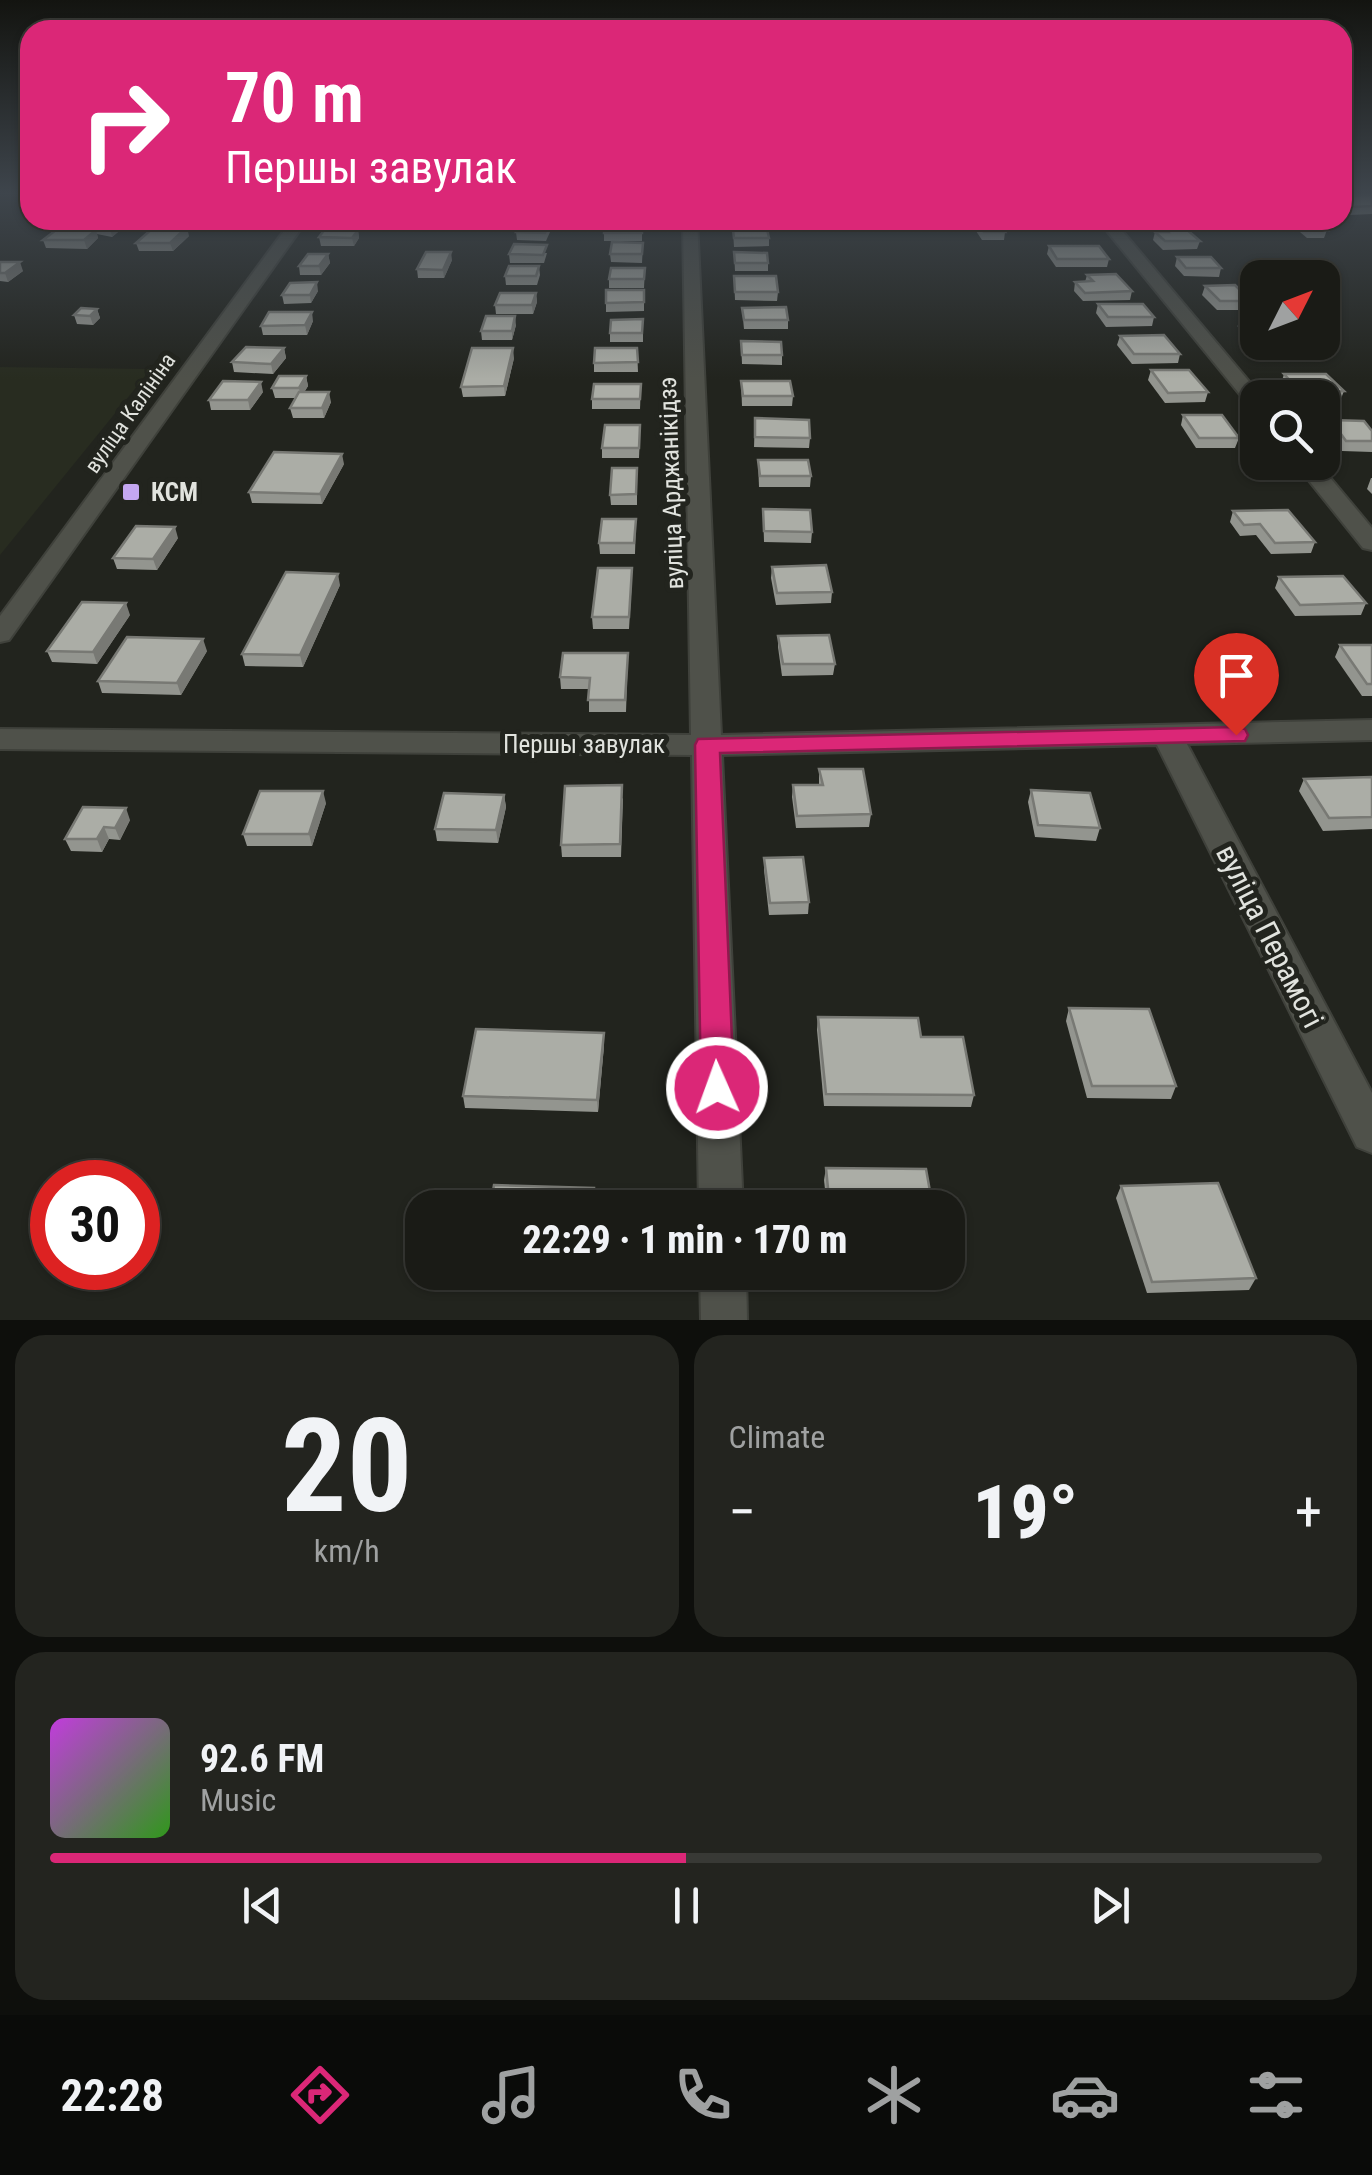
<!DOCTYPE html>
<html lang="en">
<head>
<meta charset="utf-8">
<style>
	:root { --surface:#1a1b16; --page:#23241f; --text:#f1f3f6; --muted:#9fa1a1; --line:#383935; --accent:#db2777 }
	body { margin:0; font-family:"Roboto Condensed",sans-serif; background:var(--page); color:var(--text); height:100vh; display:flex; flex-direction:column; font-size:38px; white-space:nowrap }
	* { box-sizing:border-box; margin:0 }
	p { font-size:32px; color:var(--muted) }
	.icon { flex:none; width:55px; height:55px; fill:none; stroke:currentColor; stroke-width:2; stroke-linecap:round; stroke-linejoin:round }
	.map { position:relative; height:1320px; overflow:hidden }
	.panel { display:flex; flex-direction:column; gap:15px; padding:15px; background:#0e0f0c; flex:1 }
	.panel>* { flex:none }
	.guide { position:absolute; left:20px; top:20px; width:1332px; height:210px; border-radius:30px; box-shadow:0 2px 8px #0004,0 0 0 2px var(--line); background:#db2777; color:#fff; overflow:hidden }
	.needle { width:65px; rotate:48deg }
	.tools { position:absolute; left:1240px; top:260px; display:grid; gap:20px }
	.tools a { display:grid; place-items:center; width:100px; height:100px; border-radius:20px; background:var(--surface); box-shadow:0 2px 8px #0004,0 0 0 2px var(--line); font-size:50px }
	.speed { position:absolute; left:30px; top:1160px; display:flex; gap:20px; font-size:50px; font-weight:700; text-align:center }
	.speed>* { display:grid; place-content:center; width:130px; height:130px; border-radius:50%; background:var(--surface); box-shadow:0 2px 8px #0004,0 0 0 2px var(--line); line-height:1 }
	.speed .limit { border:15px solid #d22; background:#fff; color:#111 }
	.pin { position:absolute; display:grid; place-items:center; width:85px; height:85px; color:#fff; margin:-102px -42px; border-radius:50% 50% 50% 0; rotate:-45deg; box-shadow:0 0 10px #0007 }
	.pin .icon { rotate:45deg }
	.me { position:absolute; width:110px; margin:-55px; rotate:358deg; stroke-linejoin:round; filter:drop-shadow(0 0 8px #0008) }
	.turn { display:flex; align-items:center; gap:35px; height:210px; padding:0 40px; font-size:45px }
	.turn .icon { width:130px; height:130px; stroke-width:2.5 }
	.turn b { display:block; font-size:70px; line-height:85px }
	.big { font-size:75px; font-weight:800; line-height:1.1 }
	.panel .widget { flex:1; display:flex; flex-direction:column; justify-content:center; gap:15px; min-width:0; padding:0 35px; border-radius:30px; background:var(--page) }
	.panel .dial { align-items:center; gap:0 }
	.dial b { font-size:130px; line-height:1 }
	.song { display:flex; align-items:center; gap:30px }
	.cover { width:120px; height:120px; border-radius:15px; background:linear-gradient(135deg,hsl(290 70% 55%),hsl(110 70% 35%)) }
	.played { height:10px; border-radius:5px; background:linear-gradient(90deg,var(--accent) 50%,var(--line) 50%) }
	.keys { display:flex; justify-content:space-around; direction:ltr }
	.heat { display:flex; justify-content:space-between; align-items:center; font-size:55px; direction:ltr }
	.panel .tiles { flex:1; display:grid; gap:15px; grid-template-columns:1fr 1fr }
	.widget:last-child { grid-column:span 2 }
	.trip { position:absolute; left:405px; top:1190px; width:560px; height:100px; border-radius:30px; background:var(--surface); box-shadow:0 2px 8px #0004,0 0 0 2px var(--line); font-weight:800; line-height:100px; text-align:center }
	.tab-bar { display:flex; height:160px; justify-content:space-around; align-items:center; background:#0a0b09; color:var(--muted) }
	.tab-bar .icon { width:70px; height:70px }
	.tab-bar .selected { color:var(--accent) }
	.tab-bar b { font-size:45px; color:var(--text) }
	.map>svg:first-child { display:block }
	.built { fill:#282c20 }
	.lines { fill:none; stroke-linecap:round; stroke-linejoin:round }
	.minor-casing { stroke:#3f413b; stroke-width:4 }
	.tertiary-casing { stroke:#3f413b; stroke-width:4 }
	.minor { fill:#4f514a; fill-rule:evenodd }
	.tertiary { fill:#4f514a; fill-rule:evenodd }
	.wall { fill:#93958f }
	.shaded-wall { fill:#787974 }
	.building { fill:#abada6; stroke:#787974; stroke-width:2.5 }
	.route { fill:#db2777; stroke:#8e194d; stroke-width:2.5 }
	.poi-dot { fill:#c4a7f1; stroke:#22241e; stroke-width:4 }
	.labels { text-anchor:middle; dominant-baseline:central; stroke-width:10; stroke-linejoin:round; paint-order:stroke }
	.far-street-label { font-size:22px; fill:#e1e3de; stroke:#22241e }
	.street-label { font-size:25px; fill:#e1e3de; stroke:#22241e }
	.poi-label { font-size:25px; font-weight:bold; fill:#e1e3de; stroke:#22241e; text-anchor:start }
	.near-street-label { font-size:30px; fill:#e1e3de; stroke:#22241e }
</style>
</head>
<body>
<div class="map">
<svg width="1372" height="1320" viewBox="0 0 1372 1320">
	<rect width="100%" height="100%" fill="#22241e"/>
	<!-- built -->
	<path class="built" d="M0 367 151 369 0 555Z"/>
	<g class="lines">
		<!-- minor casing -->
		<g class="minor-casing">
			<g id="minor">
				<path d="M683 220H697L721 735 1372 720V740L1187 744 1372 1093V1153L1357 1147 1157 745 722 755 743 1208H699L692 755 0 749V729L691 735Z"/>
				<path d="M1098 220H1113L1263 398H1258V410L1251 408Z"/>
				<path d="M1294 462H1317L1372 528V550L1363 548Z"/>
				<path d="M700 1272H746L747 1320H701Z"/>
			</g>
		</g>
		<!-- tertiary casing -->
		<g class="tertiary-casing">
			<path id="tertiary" d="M292 220H307L9 640 0 642V616Z"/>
		</g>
		<!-- minor -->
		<use href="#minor" class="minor"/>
		<!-- tertiary -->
		<use href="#tertiary" class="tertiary"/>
	</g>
	<!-- wall -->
	<g class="wall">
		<path d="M1372 195V214L1350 215 1342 210V196Z"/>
		<path d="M30 203V216H25L22 208Z"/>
		<path d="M92 220H122L124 227 112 237 97 234 98 238 87 249 46 248 43 240 89 230 87 224Z"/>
		<path d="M338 220H375L371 225H339Z"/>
		<path d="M528 220H560L559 223H528Z"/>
		<path d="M623 220H646V222H642V241H604V223L623 222Z"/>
		<rect x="728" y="220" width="40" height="3"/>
		<path d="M847 220H878V224L849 225Z"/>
		<path d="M975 220 1005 232 1004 240H982L974 228Z"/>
		<path d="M1295 220H1315L1327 230 1324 238H1307L1293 226Z"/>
		<path d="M1164 228 1200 241 1197 249 1163 250 1153 240 1155 232H1163Z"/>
		<path d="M358 230 359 238 354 246H321L319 237Z"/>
		<path d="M733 230 769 238V246L734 247Z"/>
		<path d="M516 232H550L546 241 517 240Z"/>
		<path d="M189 236 173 251H139L136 243Z"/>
		<path d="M643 243 642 263 611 262 610 254Z"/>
		<path d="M1049 246 1109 259 1107 267H1056L1047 254Z"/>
		<path d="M734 252 768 263V271H735Z"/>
		<path d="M547 253 544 263H510L509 254Z"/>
		<path d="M328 254 330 263 321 275H300L299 266Z"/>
		<path d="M1177 257 1221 268 1219 277 1184 276 1175 266Z"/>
		<path d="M452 260 444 278H418L417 269Z"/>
		<path d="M0 262 23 271 8 282 0 281Z"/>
		<path d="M539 266 540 275 537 285H506L505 276Z"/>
		<path d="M645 268 644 288H609V279Z"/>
		<path d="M1087 275 1132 291 1130 300 1083 301 1074 291 1075 282H1085Z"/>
		<path d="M734 276 778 292 777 301 735 300Z"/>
		<path d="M1205 286 1251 301 1248 310H1217L1202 295Z"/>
		<path d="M606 290H644V311L606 312Z"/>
		<path d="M318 291 311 303 284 304 282 295Z"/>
		<path d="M536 293 537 302 533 314H496L495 305Z"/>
		<path d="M1098 304 1154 317 1152 326 1106 327 1096 313Z"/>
		<path d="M742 308 788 320V329H744Z"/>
		<path d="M97 309 100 318 93 325 77 324 74 315Z"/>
		<path d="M643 319V342H610V333Z"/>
		<path d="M313 321 307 335H263L261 326Z"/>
		<path d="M516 325 512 340H482L481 331Z"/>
		<path d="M1240 327 1288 342 1285 352H1252L1238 336Z"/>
		<path d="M1120 336 1180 354 1178 363 1132 364 1117 345Z"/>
		<path d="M741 341 782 355V365L742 364Z"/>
		<path d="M284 348 286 358 273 374 234 372 232 362Z"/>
		<path d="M637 348 638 372H594V363Z"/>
		<path d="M514 358 505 396 463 397 461 387Z"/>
		<path d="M1151 370 1208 392 1205 402 1165 403 1148 380Z"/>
		<path d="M1284 374 1344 391 1340 401H1322V398H1294L1281 384Z"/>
		<path d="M306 376 308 386 304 392 331 402 324 418H293L290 408 296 398H275L272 388Z"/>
		<path d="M741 381 793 396 792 406H742Z"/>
		<path d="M641 384 640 409H592V399Z"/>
		<path d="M263 392 250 410H211L209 400Z"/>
		<path d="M1183 415 1239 438 1235 448H1196L1181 425Z"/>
		<path d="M755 418 810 438 809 448 754 447Z"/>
		<path d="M1331 420 1372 431V452L1342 451 1327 431Z"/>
		<path d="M640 435 639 458H602V448Z"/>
		<path d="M758 460 811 476 810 487H759Z"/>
		<path d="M344 464 322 504 252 503 249 492Z"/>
		<path d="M637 468V505H611L610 495Z"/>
		<path d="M1371 478H1372V494L1367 489Z"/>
		<path d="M763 509 812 532 811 543 764 542Z"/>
		<path d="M1233 511 1315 542 1311 553 1271 554 1256 535 1240 536 1230 522Z"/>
		<path d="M636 519 635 554H600L599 543Z"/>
		<path d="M178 538 157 570 117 569 113 558Z"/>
		<path d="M772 567 832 592 831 603 776 605 771 578Z"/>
		<path d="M1279 577 1366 603 1361 615 1295 616 1275 588Z"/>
		<path d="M632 579 629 629H593L592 617Z"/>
		<path d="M340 585 303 667 245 666 242 654Z"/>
		<path d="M130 615 97 664 52 662 47 651Z"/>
		<path d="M778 636 835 664 833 675 782 676 778 647Z"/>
		<path d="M1340 645H1372V696H1362L1335 657Z"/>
		<path d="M207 651 181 695 102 693 98 681Z"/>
		<path d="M628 653 626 712H589V689H561L560 677Z"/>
		<path d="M819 769 871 814 869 827 796 828 792 797 793 785H819Z"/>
		<path d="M1372 777V829L1323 831 1299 791 1304 779Z"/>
		<path d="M1031 790 1100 828 1096 841 1035 837 1028 802Z"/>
		<path d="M504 795 506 807 498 843 437 841 435 829Z"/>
		<path d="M623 798 621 857H562L561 845Z"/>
		<path d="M326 803 312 846H247L243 834Z"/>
		<path d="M130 820 120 840 109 839 102 852 71 851 65 839Z"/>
		<path d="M764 858 809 902 808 914 769 915 764 870Z"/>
		<path d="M1069 1008 1176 1086 1171 1099 1087 1098 1066 1021Z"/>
		<path d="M818 1017 974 1095 971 1107 824 1106 817 1030Z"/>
		<path d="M604 1033V1046L598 1112 465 1108 463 1096Z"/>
		<path d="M826 1168 933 1208H827L824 1180Z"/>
		<path d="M1121 1186 1256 1278 1249 1290 1147 1293 1116 1198Z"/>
		<path d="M479 1272H588L587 1289 482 1284Z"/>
	</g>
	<!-- shaded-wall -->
	<g class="shaded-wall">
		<path d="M120 220H122L124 227 112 237 110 228Z"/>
		<path d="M187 227 189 236 173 251 170 243Z"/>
		<path d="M96 230 98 238 87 249 84 240Z"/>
		<path d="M358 230 359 238 354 246 352 238Z"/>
		<path d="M451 252 452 260 444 278 443 270Z"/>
		<path d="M328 254 330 263 321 275 319 266Z"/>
		<path d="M20 262 23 271 8 282 5 273Z"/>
		<path d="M317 282 318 291 311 303 310 295Z"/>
		<path d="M536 293 537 302 533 314 532 305Z"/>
		<path d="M97 309 100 318 93 325 90 316Z"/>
		<path d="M312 312 313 321 307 335 305 325Z"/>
		<path d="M515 316 516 325 512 340V331Z"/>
		<path d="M284 348 286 358 273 374 271 364Z"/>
		<path d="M513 348 514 358 505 396 504 386Z"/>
		<path d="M306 376 308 386 301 398 299 388Z"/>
		<path d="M261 382 263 392 250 410 248 400Z"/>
		<path d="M329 392 331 402 324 418 322 408Z"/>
		<path d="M342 454 344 464 322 504 320 494Z"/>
		<path d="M175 527 178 538 157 570 153 559Z"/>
		<path d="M338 574 340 585 303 667 300 655Z"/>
		<path d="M126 603 130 615 97 664 93 652Z"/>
		<path d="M203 639 207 651 181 695 177 683Z"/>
		<path d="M323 791 326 803 312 846 309 834Z"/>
		<path d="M504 795 506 807 498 843 496 830Z"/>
		<path d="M126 808 130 820 120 840 115 828Z"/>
		<path d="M104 827 109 839 102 852 97 839Z"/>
		<path d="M604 1033V1046L598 1112 597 1100Z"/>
	</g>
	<!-- building -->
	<g class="building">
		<path d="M1372 195V206L1352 207 1342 201V196Z"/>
		<path d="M92 220H120L110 228 87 224Z"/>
		<path d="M975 220H996L1005 232H984Z"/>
		<path d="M1298 220H1315L1327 230H1309Z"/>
		<path d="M642 222V233H604V223Z"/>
		<path d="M520 223 549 224 545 233 516 232Z"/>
		<path d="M154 227H187L170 243H136Z"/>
		<path d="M1164 228H1185L1200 241H1165L1155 232H1168Z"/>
		<path d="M325 229 358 230 352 238 319 237Z"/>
		<path d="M767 229 769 238H734L733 230Z"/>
		<path d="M56 230H96L84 240H43Z"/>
		<path d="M612 242 643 243 642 254H610Z"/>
		<path d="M514 244 547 245 543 255 509 254Z"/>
		<path d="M1049 246H1099L1109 259H1057Z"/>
		<path d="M426 252H451L443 270 417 269Z"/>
		<path d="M734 252 767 253 768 263H735Z"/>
		<path d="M308 254H328L319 266H299Z"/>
		<path d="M1177 257H1211L1221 268H1186Z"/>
		<path d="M0 262H20L5 273H0Z"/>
		<path d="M509 266H539L536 276H505Z"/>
		<path d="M611 268H645L644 279H609Z"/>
		<path d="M1116 274 1132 291 1085 293 1075 282 1093 281 1087 275Z"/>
		<path d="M734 276H776L778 292H735Z"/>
		<path d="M317 282 310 295H282L290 283Z"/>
		<path d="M1235 285 1251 301H1220L1205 286Z"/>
		<path d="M606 290H644V302L606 303Z"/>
		<path d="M500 293H536L532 305H495Z"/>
		<path d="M1098 304H1143L1154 317H1108Z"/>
		<path d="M786 307 788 320H744L742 308Z"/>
		<path d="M81 308 97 309 90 316 74 315Z"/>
		<path d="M269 312H312L305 325 261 326Z"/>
		<path d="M486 316H515L512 331H481Z"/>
		<path d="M643 319 642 333H610L611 320Z"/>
		<path d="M1240 327H1258V342H1255Z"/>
		<path d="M1164 335 1180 354H1134L1120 336Z"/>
		<path d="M741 341 781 342 782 355H742Z"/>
		<path d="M246 347 284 348 271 364 232 362Z"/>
		<path d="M472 348H513L504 386 461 387Z"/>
		<path d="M595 348H637L638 362 594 363Z"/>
		<path d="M1151 370H1189L1208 392 1168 393Z"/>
		<path d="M1284 374H1326L1344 391 1301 392Z"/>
		<path d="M279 376H306L299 388H272Z"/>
		<path d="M223 381 261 382 248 400H209Z"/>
		<path d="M741 381H790L793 396H743Z"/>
		<path d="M594 384H641L640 399H592Z"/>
		<path d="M299 392H329L322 408H290Z"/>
		<path d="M1183 415H1222L1239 438H1199Z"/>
		<path d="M755 418 809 420 810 438 755 437Z"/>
		<path d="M1331 420 1364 421 1372 431V441H1346Z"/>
		<path d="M605 425H640L639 448H602Z"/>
		<path d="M274 452 342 454 320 494 249 492Z"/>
		<path d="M758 460H808L811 476H760Z"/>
		<path d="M612 468H637L636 494 610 495Z"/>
		<path d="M763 509 810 510 812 532 764 531Z"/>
		<path d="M1288 510 1315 542 1275 543 1260 524 1244 525 1233 511Z"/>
		<path d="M602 519H636L634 543H599Z"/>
		<path d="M136 526 175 527 153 559 113 558Z"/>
		<path d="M826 565 832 592 777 593 772 567Z"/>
		<path d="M598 568H632L629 617H592Z"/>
		<path d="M286 572 338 574 300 655 242 654Z"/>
		<path d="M1343 576 1366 603 1300 605 1279 577Z"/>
		<path d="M82 602 126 603 93 652 47 651Z"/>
		<path d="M829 635 835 664H783L778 636Z"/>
		<path d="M127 637 203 639 177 683 98 681Z"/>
		<path d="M1340 645H1372V684H1367Z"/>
		<path d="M563 653H628L625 700H588L590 678 560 677Z"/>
		<path d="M819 769H863L871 814 797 816 793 785H823Z"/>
		<path d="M1372 777V817L1329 818 1304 779Z"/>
		<path d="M622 785 620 844 561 845 565 786Z"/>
		<path d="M1031 790 1090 793 1100 828 1038 825Z"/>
		<path d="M260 791H323L309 834H243Z"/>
		<path d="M444 793 504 795 496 830 435 829Z"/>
		<path d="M83 807 126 808 115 828 104 827 97 839H65Z"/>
		<path d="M803 857 809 902 770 903 764 858Z"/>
		<path d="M1069 1008 1149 1009 1176 1086H1092Z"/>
		<path d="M818 1017 918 1018 921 1037H963L974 1095 826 1094Z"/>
		<path d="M476 1029 604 1033 597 1100 463 1096Z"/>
		<path d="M826 1168 926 1169 933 1208H830Z"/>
		<path d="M1218 1183 1256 1278 1152 1282 1121 1186Z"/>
		<path d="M494 1185 594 1188 592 1208H490Z"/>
		<path d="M479 1272H586L585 1277Z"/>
	</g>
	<!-- sky -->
	<linearGradient id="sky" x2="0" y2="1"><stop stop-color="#131410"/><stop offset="0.51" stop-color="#3e454c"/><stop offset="1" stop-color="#3e454c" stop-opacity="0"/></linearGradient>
	<rect width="1372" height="379" fill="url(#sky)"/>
	<!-- route -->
	<path class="route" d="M1236 727 1245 729 1248 735 1245 741 720 753 734 1088 729 1099 717 1103 706 1099 701 1088 695 745 698 739Z"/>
	<!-- markers -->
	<rect class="poi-dot" x="121" y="482" width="20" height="20" rx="5"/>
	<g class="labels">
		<!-- far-street labels -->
		<g class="far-street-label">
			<text transform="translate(130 413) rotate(-55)">вуліца Калініна</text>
		</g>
		<!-- street labels -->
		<g class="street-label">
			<text transform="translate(671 483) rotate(-92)">вуліца Арджанікідзэ</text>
			<text x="584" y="744">Першы завулак</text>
		</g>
		<!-- poi labels -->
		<g class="poi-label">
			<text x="151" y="492">КСМ</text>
		</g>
		<!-- near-street labels -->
		<g class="near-street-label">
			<text transform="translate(1270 936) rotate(63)">вуліца Перамогі</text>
		</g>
	</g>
</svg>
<div class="tools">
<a><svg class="needle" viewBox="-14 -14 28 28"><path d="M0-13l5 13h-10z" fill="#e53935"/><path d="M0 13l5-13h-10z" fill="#9fa1a1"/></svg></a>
<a><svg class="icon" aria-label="search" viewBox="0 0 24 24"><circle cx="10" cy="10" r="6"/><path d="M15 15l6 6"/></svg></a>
</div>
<div class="speed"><div class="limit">30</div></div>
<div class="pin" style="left:1236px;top:735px;background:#d93025"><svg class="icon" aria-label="arrive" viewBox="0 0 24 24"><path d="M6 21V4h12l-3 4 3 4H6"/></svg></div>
<svg class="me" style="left:717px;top:1088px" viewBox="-20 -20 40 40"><circle r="17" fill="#db2777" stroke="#fff" stroke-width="3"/><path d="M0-11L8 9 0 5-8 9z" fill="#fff"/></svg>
<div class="trip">22:29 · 1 min · 170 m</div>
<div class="guide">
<div class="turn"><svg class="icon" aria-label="right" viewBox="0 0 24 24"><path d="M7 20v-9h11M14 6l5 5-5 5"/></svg><div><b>70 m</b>Першы завулак</div></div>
</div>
</div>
<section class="panel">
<div class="tiles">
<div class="widget dial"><b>20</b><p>km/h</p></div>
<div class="widget"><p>Climate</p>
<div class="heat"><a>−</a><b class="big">19°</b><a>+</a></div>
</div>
<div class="widget">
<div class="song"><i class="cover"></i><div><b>92.6 FM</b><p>Music</p></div></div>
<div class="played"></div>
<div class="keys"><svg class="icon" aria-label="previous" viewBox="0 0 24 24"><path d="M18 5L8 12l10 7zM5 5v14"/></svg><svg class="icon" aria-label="pause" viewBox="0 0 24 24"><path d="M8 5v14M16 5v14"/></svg><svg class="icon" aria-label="next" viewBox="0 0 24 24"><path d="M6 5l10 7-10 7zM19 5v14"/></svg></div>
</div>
</div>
</section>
<nav class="tab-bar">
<b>22:28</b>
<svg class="icon selected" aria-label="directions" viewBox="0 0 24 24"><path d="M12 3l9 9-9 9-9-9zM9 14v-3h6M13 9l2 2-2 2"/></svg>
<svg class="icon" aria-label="music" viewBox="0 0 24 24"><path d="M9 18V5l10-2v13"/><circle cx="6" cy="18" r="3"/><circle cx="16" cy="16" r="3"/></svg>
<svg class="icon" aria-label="phone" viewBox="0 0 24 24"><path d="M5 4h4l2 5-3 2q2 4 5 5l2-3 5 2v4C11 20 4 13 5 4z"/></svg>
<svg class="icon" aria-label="climate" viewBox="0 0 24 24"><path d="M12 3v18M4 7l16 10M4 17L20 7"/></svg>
<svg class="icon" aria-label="car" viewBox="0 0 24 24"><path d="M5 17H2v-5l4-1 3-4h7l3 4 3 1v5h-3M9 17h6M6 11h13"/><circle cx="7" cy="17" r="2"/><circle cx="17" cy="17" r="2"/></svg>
<svg class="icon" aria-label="filters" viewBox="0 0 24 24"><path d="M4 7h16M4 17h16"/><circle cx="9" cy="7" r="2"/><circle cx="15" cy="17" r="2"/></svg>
</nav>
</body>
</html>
